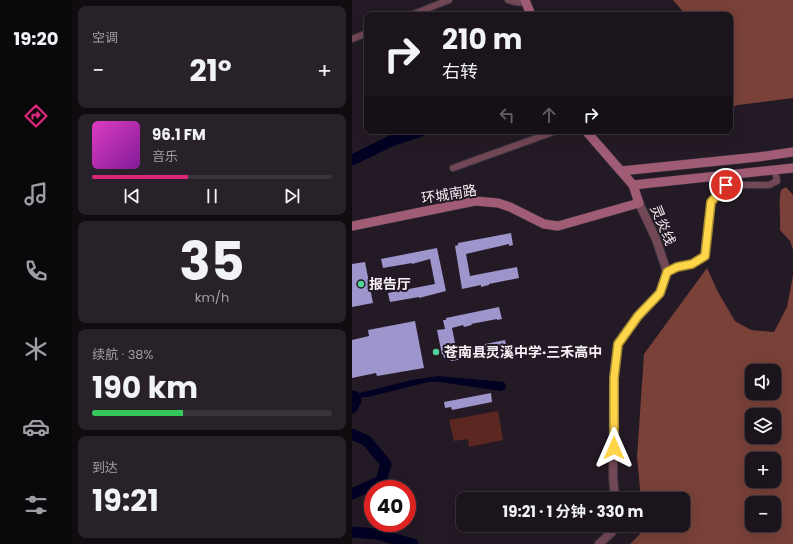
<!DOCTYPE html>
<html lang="zh">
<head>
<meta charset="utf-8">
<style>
	:root { --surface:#1b141c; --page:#282129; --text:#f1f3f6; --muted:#a09ea3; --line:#39333b; --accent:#db2777 }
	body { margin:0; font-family:Poppins,"Noto Sans SC",sans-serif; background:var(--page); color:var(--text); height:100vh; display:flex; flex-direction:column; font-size:15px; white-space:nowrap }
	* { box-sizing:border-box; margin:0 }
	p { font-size:13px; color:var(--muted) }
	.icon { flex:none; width:22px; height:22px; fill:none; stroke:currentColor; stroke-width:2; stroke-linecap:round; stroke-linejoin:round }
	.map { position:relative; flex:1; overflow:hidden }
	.panel { display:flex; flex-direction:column; gap:6px; padding:6px; background:#0f0b0f; width:280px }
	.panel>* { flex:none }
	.hud { position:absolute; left:12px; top:12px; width:369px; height:122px; border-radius:8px; box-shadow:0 4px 16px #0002,0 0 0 1px var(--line); background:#1b141c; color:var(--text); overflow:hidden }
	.controls { position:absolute; left:393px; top:364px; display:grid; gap:8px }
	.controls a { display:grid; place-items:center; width:36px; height:36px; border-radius:8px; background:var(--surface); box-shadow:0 4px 16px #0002,0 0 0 1px var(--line); font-size:20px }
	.speed { position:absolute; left:12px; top:480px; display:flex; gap:8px; font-size:20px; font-weight:700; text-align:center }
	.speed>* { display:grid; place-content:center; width:52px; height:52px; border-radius:50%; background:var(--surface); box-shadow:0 4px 16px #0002,0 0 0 1px var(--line); line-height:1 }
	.speed .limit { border:6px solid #d22; background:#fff; color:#111 }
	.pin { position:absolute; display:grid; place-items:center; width:34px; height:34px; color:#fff; margin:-17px; border:2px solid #fff; border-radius:50%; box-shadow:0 1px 4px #0007 }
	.me { position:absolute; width:44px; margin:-22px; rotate:0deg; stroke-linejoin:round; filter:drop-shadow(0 0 3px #0008) }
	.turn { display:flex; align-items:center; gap:14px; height:84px; padding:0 12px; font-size:18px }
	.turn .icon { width:52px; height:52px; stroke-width:2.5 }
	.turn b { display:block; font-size:28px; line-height:34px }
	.lanes { display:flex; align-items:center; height:38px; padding:0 12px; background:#0003; justify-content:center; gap:20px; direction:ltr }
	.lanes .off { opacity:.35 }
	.big { font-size:30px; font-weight:700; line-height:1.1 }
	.panel .card { flex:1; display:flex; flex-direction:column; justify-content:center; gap:6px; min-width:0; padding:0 14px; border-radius:8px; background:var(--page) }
	.panel .dial { align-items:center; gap:0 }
	.dial b { font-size:52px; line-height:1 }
	.song { display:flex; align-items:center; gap:12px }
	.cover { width:48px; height:48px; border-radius:6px; background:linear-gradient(135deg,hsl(310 70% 55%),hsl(290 70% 35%)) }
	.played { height:4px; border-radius:2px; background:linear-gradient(90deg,var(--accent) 40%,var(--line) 40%) }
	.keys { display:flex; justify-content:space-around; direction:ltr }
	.heat { display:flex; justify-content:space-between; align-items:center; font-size:22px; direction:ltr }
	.charge { height:6px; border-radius:3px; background:linear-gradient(90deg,#34c759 38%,var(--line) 0) }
	.trip { position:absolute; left:104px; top:492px; width:234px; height:40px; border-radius:8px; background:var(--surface); box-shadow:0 4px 16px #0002,0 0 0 1px var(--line); font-weight:700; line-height:40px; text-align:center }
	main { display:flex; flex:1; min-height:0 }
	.menu { display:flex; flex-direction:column; width:72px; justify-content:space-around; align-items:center; background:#0b080b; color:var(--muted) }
	.menu .icon { width:28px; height:28px }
	.menu .active { color:var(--accent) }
	.menu b { font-size:18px; color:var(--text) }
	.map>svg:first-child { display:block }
	.green { fill:#5c2720 }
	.forest { fill:#794138; fill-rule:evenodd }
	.water { fill:#000123 }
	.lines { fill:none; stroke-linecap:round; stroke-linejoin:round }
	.river { stroke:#000123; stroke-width:11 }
	.building { fill:#9d95cb }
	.minor-casing { stroke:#3d343e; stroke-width:8 }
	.tertiary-casing { stroke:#3d343e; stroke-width:10 }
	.secondary-casing { stroke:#3d343e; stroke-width:10 }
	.minor { stroke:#724756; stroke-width:6 }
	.tertiary { stroke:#724756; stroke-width:8 }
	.secondary { stroke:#a15c75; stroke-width:9 }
	.route-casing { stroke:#a68a30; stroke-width:10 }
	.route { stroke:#ffd54a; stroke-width:7 }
	.poi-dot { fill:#4fd399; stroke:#241a25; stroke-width:1.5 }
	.labels { text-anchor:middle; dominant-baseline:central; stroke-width:4; stroke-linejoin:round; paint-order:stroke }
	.street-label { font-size:14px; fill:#f6eff6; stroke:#241a25 }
	.poi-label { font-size:14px; font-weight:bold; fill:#f6eff6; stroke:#241a25; text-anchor:start }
</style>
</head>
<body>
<main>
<nav class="menu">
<b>19:20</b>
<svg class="icon active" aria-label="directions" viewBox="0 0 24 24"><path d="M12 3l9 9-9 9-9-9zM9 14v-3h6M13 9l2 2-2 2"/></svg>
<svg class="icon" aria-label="music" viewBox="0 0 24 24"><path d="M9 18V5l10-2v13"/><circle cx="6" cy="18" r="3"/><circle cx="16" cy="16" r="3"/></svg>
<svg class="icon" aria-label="phone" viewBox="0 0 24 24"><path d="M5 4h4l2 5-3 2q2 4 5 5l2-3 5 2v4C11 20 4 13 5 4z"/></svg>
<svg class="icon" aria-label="climate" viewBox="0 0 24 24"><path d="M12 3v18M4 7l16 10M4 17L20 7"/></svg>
<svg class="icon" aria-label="car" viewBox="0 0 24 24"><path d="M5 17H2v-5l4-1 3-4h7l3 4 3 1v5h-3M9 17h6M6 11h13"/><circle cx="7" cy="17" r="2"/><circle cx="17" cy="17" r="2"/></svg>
<svg class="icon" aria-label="filters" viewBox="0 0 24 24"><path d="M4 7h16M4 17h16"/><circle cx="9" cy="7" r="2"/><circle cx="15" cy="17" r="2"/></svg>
</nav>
<section class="panel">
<div class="card"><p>空调</p>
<div class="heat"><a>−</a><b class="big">21°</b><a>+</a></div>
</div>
<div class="card">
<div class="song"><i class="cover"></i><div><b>96.1 FM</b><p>音乐</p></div></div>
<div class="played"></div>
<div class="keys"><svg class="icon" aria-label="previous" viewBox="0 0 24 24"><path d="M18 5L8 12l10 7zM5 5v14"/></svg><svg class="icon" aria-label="pause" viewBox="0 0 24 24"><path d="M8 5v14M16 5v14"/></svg><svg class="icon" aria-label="next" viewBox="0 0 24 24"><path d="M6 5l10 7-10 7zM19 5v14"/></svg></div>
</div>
<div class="card dial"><b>35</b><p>km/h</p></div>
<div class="card"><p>续航 · 38%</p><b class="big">190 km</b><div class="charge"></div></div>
<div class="card"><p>到达</p><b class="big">19:21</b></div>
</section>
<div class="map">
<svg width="441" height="544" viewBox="0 0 441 544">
	<rect width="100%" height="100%" fill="#241a25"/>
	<!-- green -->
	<path class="green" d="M146 411 151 440 117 447 116 439 102 441 97 420Z"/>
	<!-- forest -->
	<g class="forest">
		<path d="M321 0H441V98L386 105 378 108V15H334Z"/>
		<path d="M434 187 441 195V250L438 241 428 230C429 216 426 203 429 190Z"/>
		<path d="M355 268 366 292 383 321 399 330 422 332 435 307 441 275V544H278L292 530 291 525H331V499H289L285 457 292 354ZM400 371H422V393H400ZM400 415H422V437H400ZM400 459H422V481H400ZM400 503H422V525H400Z"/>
	</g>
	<!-- water -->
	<path class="water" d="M86 376 152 382 154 386 153 389 149 391 88 382H76L16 397 0 398V395L60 380Z"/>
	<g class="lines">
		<!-- river -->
		<g class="river">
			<path d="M0 160 39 141 69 131"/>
			<path d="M0 396H2L4 400 0 408"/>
			<path d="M0 434 15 441 34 464 29 481 0 494"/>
			<path d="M0 532 25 534 61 544"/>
		</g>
	</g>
	<!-- building -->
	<g class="building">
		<path d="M159 233 161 245 157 246V244L114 254 118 276 165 267 167 278 137 284V285L129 287V285L110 289 103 246 106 245V243Z"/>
		<path d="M85 248 94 291 67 298V297L38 302 36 293 83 284 78 259 60 264V263L31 268 29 259Z"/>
		<path d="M13 262 21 303 0 307V264Z"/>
		<path d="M147 307 150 319 145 320V319L119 324 120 325 112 327 111 325 100 328 103 343 104 350 153 340 155 350 125 356 126 358 118 359 117 358 99 361 98 357 92 358 91 354 90 355 85 330 93 329 91 320H94V318Z"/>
		<path d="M63 321 72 368 25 376 24 373 0 378V340L17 336 16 330Z"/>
		<path d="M139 393 140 402 100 410 99 407 93 408 92 402Z"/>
	</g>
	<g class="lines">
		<!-- minor casing -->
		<g class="minor-casing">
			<g id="minor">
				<path d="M156 0 163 2 174 3"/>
				<path d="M59 15 97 0"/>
				<path d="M0 39 15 33"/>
				<path d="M101 168 204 131"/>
				<path d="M315 272 325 267 340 264 353 256 359 202 374 185H417L425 181 423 171"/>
			</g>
		</g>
		<!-- tertiary casing -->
		<g class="tertiary-casing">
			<g id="tertiary">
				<path d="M263 499 261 476 262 378 266 344 286 316 308 293 315 272 304 239 287 203"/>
				<path d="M247 544 260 532 261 525"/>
			</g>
		</g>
		<!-- secondary casing -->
		<g class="secondary-casing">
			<g id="secondary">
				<path d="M173 0 179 15"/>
				<path d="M269 171 406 157 441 152"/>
				<path d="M281 185 441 168"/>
				<path d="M0 226 123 201 146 203 158 207 192 224 206 226 287 203 281 185 234 131"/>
			</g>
		</g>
		<!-- minor -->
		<use href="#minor" class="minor"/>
		<!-- tertiary -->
		<use href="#tertiary" class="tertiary"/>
		<!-- secondary -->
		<use href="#secondary" class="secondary"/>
	</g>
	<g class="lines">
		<!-- route casing -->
		<g class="route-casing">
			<path id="route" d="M262 448V378L266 344 286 316 308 293 315 272 325 267 340 264 353 256 359 202 374 185"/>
		</g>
		<!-- route -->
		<use href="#route" class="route"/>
	</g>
	<!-- markers -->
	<g class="poi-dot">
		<circle cx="9" cy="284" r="4"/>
		<circle cx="84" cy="352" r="4"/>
	</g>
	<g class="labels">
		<!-- street labels -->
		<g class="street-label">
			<text transform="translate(97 194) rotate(-9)">环城南路</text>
			<text transform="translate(311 225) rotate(67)">灵炎线</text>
		</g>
		<!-- poi labels -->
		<g class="poi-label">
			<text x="17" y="284">报告厅</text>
			<text x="92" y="352">苍南县灵溪中学·三禾高中</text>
		</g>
	</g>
</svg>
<div class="controls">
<a><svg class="icon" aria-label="sound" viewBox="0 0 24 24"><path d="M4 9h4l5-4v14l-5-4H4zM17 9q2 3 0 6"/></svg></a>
<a><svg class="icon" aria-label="layers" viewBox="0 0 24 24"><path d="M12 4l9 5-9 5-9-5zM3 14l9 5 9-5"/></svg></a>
<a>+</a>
<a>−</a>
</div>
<div class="speed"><div class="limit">40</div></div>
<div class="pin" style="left:374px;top:185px;background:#d93025"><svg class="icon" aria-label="arrive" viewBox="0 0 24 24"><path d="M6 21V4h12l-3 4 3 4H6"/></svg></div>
<svg class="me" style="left:262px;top:448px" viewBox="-20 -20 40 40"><path d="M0-17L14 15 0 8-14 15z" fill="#ffd54a" stroke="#fff" stroke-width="4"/></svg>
<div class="trip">19:21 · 1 分钟 · 330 m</div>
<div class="hud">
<div class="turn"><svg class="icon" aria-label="right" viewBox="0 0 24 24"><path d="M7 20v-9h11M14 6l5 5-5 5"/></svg><div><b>210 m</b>右转</div></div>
<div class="lanes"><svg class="icon off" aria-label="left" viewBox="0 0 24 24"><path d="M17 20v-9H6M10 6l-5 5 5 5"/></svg><svg class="icon off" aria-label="ahead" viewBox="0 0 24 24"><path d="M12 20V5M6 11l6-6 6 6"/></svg><svg class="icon" aria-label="right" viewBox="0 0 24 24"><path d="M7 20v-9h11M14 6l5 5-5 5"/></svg></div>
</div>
</div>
</main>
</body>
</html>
